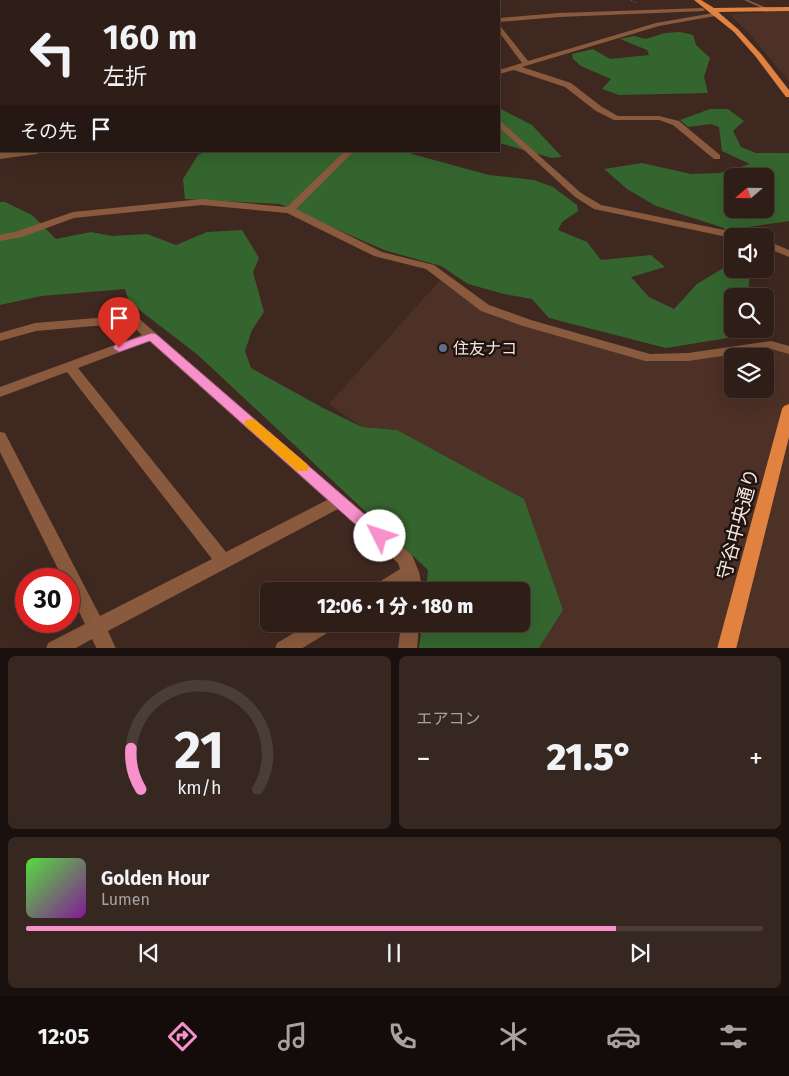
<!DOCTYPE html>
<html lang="ja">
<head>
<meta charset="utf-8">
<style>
	:root { --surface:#2f1e18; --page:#372721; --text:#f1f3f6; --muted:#a7a2a2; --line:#4a3c37; --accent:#f890cb }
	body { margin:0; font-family:"Fira Sans","Noto Sans JP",sans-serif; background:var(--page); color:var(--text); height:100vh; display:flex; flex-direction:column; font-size:19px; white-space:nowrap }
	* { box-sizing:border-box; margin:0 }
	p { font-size:16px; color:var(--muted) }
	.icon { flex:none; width:28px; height:28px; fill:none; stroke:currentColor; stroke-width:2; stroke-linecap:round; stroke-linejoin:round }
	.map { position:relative; height:648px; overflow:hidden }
	.side { display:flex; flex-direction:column; gap:8px; padding:8px; background:#1a100d; flex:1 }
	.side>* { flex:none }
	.guide { position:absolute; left:0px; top:0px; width:500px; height:152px; box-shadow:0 5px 20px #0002,0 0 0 1px var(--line); background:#2f1e18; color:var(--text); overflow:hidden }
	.needle { width:32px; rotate:250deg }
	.controls { position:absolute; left:724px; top:168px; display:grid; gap:10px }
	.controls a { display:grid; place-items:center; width:50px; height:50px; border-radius:8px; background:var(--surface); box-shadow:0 5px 20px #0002,0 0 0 1px var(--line); font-size:25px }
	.speed { position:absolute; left:15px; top:568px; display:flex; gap:10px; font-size:25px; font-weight:700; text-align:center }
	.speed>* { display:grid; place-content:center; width:65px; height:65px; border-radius:50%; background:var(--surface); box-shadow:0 5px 20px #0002,0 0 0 1px var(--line); line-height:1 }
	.speed .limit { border:8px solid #d22; background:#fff; color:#111 }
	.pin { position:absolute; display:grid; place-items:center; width:42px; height:42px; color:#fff; margin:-51px -21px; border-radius:50% 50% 50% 0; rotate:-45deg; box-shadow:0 0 5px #0007 }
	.pin .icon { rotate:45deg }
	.me { position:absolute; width:55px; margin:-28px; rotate:311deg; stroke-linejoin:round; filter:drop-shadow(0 0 4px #0008) }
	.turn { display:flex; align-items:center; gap:18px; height:105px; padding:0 20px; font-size:22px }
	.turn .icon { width:65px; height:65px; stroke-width:2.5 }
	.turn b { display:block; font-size:35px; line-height:42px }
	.then { display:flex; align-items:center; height:48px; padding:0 20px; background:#0003; gap:10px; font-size:19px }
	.big { font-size:38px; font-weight:800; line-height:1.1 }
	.side .tile { flex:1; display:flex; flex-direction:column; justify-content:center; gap:8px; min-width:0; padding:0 18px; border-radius:8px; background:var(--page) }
	.side .dial { align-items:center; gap:0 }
	.dial svg { height:130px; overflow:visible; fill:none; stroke:var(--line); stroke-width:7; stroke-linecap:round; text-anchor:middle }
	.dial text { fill:var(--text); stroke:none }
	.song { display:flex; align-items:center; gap:15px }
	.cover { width:60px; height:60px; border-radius:8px; background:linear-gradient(135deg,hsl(110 70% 55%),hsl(290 70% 35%)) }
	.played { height:5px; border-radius:2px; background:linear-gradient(90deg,var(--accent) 80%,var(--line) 80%) }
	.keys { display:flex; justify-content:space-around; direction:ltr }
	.heat { display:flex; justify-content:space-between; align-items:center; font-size:28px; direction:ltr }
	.side .tiles { flex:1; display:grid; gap:8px; grid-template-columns:1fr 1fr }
	.tile:last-child { grid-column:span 2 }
	.trip { position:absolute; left:260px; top:582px; width:270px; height:50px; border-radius:8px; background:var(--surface); box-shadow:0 5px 20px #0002,0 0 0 1px var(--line); font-weight:800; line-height:50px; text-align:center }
	.dock { display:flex; height:80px; justify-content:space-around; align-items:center; background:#130c0a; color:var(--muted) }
	.dock .icon { width:35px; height:35px }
	.dock .active { color:var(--accent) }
	.dock b { font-size:22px; color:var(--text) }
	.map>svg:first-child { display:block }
	.built { fill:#4d3026; fill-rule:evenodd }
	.green { fill:#35652e; fill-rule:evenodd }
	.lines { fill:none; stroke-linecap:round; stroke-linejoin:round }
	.path { stroke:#7b6760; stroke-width:1; stroke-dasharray:1 2; stroke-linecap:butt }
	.service { fill:#895a3d; fill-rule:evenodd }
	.minor { fill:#895a3d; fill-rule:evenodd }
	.tertiary { stroke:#895a3d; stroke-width:12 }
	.primary { fill:#e18240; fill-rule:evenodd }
	.route { fill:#f890cb; stroke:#a15e84 }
	.slow { fill:#f59e0b }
	.service-dot { fill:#5c6f8a; stroke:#1f1410; stroke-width:2 }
	.labels { text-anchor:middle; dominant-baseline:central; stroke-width:5; stroke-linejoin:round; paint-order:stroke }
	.poi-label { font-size:16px; fill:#f5e5e0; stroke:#1f1410; text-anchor:start }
	.near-street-label { font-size:19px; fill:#f5e5e0; stroke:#1f1410 }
</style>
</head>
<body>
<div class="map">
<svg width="789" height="649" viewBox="0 0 789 649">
	<rect width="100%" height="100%" fill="#3f2820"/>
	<!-- built -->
	<g class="built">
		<path d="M789 11V81L746 30 729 14Z"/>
		<path d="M442 278 485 308 650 358 771 345 789 351V648H539L563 610 397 430 362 427 329 404ZM732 356H765V389H732Z"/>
	</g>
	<!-- green -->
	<g class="green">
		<path d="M680 32 693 35 696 45 710 58 704 77 708 93 619 95 602 89 611 79 581 66 573 59 572 54 593 49 610 59 649 55 647 50 620 39 634 36 646 39 665 33Z"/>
		<path d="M499 108 532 125 562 157 552 158 499 143Z"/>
		<path d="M710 109H728L744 121 733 131 741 147 756 153H789V221L748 227 751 236H732V269H750L748 296H732V329H757L746 335 666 348 549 318 532 299 504 294 468 284 441 266 384 250 280 204 185 199 183 179 198 155 207 151H410L412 154 489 175 534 180 553 187 577 205 578 211 562 222 558 230 587 242 601 260 651 255 665 267 631 277 649 297 674 309 697 284 725 267 728 247 724 228 656 206 627 189 604 169 642 163 691 174 720 173 750 164 722 151 719 127 711 124 688 127 680 120ZM732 176H765V209H732Z"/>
		<path d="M0 202H5L32 215 56 239 91 232 112 236 147 234 176 245 207 232 242 230 259 258 253 272 264 312 252 330 245 351 251 368 323 408 362 427 397 430 524 499 563 610 539 648H419L422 624H521V591H426L428 570 198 355 129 302 125 289 41 296 0 305Z"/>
	</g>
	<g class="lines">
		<!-- path -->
		<path class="path" d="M631 0 637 3"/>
		<!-- service -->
		<g class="service">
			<path d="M61 0H77L76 1H62Z"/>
			<path d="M744 0H748L769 9 766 10Z"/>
			<rect x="0" y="38" width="1" height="2"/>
			<rect x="0" y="45" width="1" height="2"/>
			<rect x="0" y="73" width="1" height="2"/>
			<rect x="0" y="95" width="1" height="2"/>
		</g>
		<!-- minor -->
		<g class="minor">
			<path d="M703 8 705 11 559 17 499 22V18L559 13Z"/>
			<path d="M719 12 721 15 659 26 522 67 571 83 602 107 618 116H659L679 121 720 155V159H714L673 125 659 120H614L596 111 565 87 514 70 499 74V70L522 63 499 32V26L501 27 528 61 656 23Z"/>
			<rect x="0" y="14" width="1" height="4"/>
			<rect x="0" y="111" width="1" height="4"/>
			<path d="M499 120 581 193 601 205 739 233 744 236H732V238L594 209 575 197 499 127Z"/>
			<path d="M15 151H41L37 154 0 159V153Z"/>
			<path d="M345 151H354L296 209 382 252 434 265 489 305 531 320 650 354 688 353 771 341 789 346V354L771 349 688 361H645L523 326 481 311 426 269 374 256 287 213 202 205 74 218 22 237 0 241V235L15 232 73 212 202 199 287 207Z"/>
			<path d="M765 240 789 250V257L765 247Z"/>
			<path d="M132 315 136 316 412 555 419 572 423 591H405L404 585 394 591H370L373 586 400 569 398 563 338 509 108 631 116 649H97L92 639 74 649H46L48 643 85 624 69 591V579H63L0 452V432L5 433 7 437 100 616 212 559 67 372 0 397V387L142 335 129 323 36 331 0 341V333L35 323ZM149 341 327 500 226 552 78 368Z"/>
			<path d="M309 624H334L332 630 301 649H275L277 643Z"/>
			<path d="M401 624H419L417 649H398Z"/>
		</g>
		<!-- tertiary -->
		<path class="tertiary" d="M7 1 10 0"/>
		<!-- primary -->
		<g class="primary">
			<path d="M694 0H701L714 8 789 7V11L718 12 738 29 761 54 789 90V97H786L756 57 734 32Z"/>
			<path d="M789 404V437L736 649H717L782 409 784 406Z"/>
		</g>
	</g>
	<!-- route -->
	<path class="route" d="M152 333 156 334 385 532 388 536 385 541 380 542 374 541 150 341 119 352 113 348 115 345Z"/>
	<!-- slow -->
	<path class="slow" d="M251 419 255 420 307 464 309 468 307 471H297L246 426 244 423 246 420Z"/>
	<!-- markers -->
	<circle class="service-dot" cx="443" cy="348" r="5"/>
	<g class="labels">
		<!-- poi labels -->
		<g class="poi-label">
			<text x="453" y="348">住友ナコ</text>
		</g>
		<!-- near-street labels -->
		<g class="near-street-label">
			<text transform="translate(738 524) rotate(-75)">守谷中央通り</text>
		</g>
	</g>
</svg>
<div class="controls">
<a><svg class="needle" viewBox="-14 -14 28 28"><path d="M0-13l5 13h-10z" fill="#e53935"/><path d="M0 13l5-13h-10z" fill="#a7a2a2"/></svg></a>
<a><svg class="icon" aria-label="sound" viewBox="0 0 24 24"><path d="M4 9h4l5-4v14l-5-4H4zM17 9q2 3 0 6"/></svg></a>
<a><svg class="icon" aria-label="search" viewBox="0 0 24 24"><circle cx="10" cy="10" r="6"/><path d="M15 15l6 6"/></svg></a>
<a><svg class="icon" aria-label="layers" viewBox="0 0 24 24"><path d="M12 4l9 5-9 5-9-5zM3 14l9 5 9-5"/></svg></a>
</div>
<div class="speed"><div class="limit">30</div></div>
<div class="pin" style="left:119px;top:348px;background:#d93025"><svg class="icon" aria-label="arrive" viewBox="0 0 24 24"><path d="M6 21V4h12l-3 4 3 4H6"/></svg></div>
<svg class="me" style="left:380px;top:536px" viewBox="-20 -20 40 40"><circle r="19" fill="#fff"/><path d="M0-13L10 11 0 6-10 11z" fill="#f890cb"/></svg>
<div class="trip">12:06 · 1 分 · 180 m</div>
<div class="guide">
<div class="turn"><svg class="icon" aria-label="left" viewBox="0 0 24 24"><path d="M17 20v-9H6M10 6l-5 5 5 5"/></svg><div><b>160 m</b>左折</div></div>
<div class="then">その先<svg class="icon" aria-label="arrive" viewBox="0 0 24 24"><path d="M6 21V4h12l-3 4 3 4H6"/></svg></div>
</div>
</div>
<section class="side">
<div class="tiles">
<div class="tile dial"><svg viewBox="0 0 100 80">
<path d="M14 69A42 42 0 1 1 86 69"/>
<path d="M14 69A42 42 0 0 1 8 44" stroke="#f890cb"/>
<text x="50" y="56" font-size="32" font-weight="700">21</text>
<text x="50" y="72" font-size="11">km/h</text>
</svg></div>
<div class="tile"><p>エアコン</p>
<div class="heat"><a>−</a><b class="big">21.5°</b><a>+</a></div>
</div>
<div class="tile">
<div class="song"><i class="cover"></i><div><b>Golden Hour</b><p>Lumen</p></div></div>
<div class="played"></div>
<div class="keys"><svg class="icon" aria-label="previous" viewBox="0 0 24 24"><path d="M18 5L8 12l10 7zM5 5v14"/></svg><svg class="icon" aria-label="pause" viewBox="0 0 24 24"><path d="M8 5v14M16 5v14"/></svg><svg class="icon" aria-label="next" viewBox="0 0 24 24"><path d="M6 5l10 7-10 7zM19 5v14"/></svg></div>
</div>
</div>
</section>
<nav class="dock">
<b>12:05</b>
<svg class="icon active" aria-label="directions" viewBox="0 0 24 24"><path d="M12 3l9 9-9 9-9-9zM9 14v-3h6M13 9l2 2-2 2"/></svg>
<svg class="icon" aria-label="music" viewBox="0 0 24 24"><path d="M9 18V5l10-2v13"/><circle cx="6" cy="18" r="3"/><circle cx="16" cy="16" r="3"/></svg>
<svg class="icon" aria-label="phone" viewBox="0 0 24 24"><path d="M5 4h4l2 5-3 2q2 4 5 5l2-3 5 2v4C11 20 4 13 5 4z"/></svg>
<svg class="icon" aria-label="climate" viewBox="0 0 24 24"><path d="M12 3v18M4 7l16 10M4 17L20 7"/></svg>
<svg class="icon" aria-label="car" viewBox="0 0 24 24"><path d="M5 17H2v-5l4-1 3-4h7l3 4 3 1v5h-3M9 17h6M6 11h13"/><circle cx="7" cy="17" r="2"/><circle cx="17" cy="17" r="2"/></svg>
<svg class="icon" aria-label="filters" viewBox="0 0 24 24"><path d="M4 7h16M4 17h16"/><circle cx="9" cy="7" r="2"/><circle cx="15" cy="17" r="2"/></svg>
</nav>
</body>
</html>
